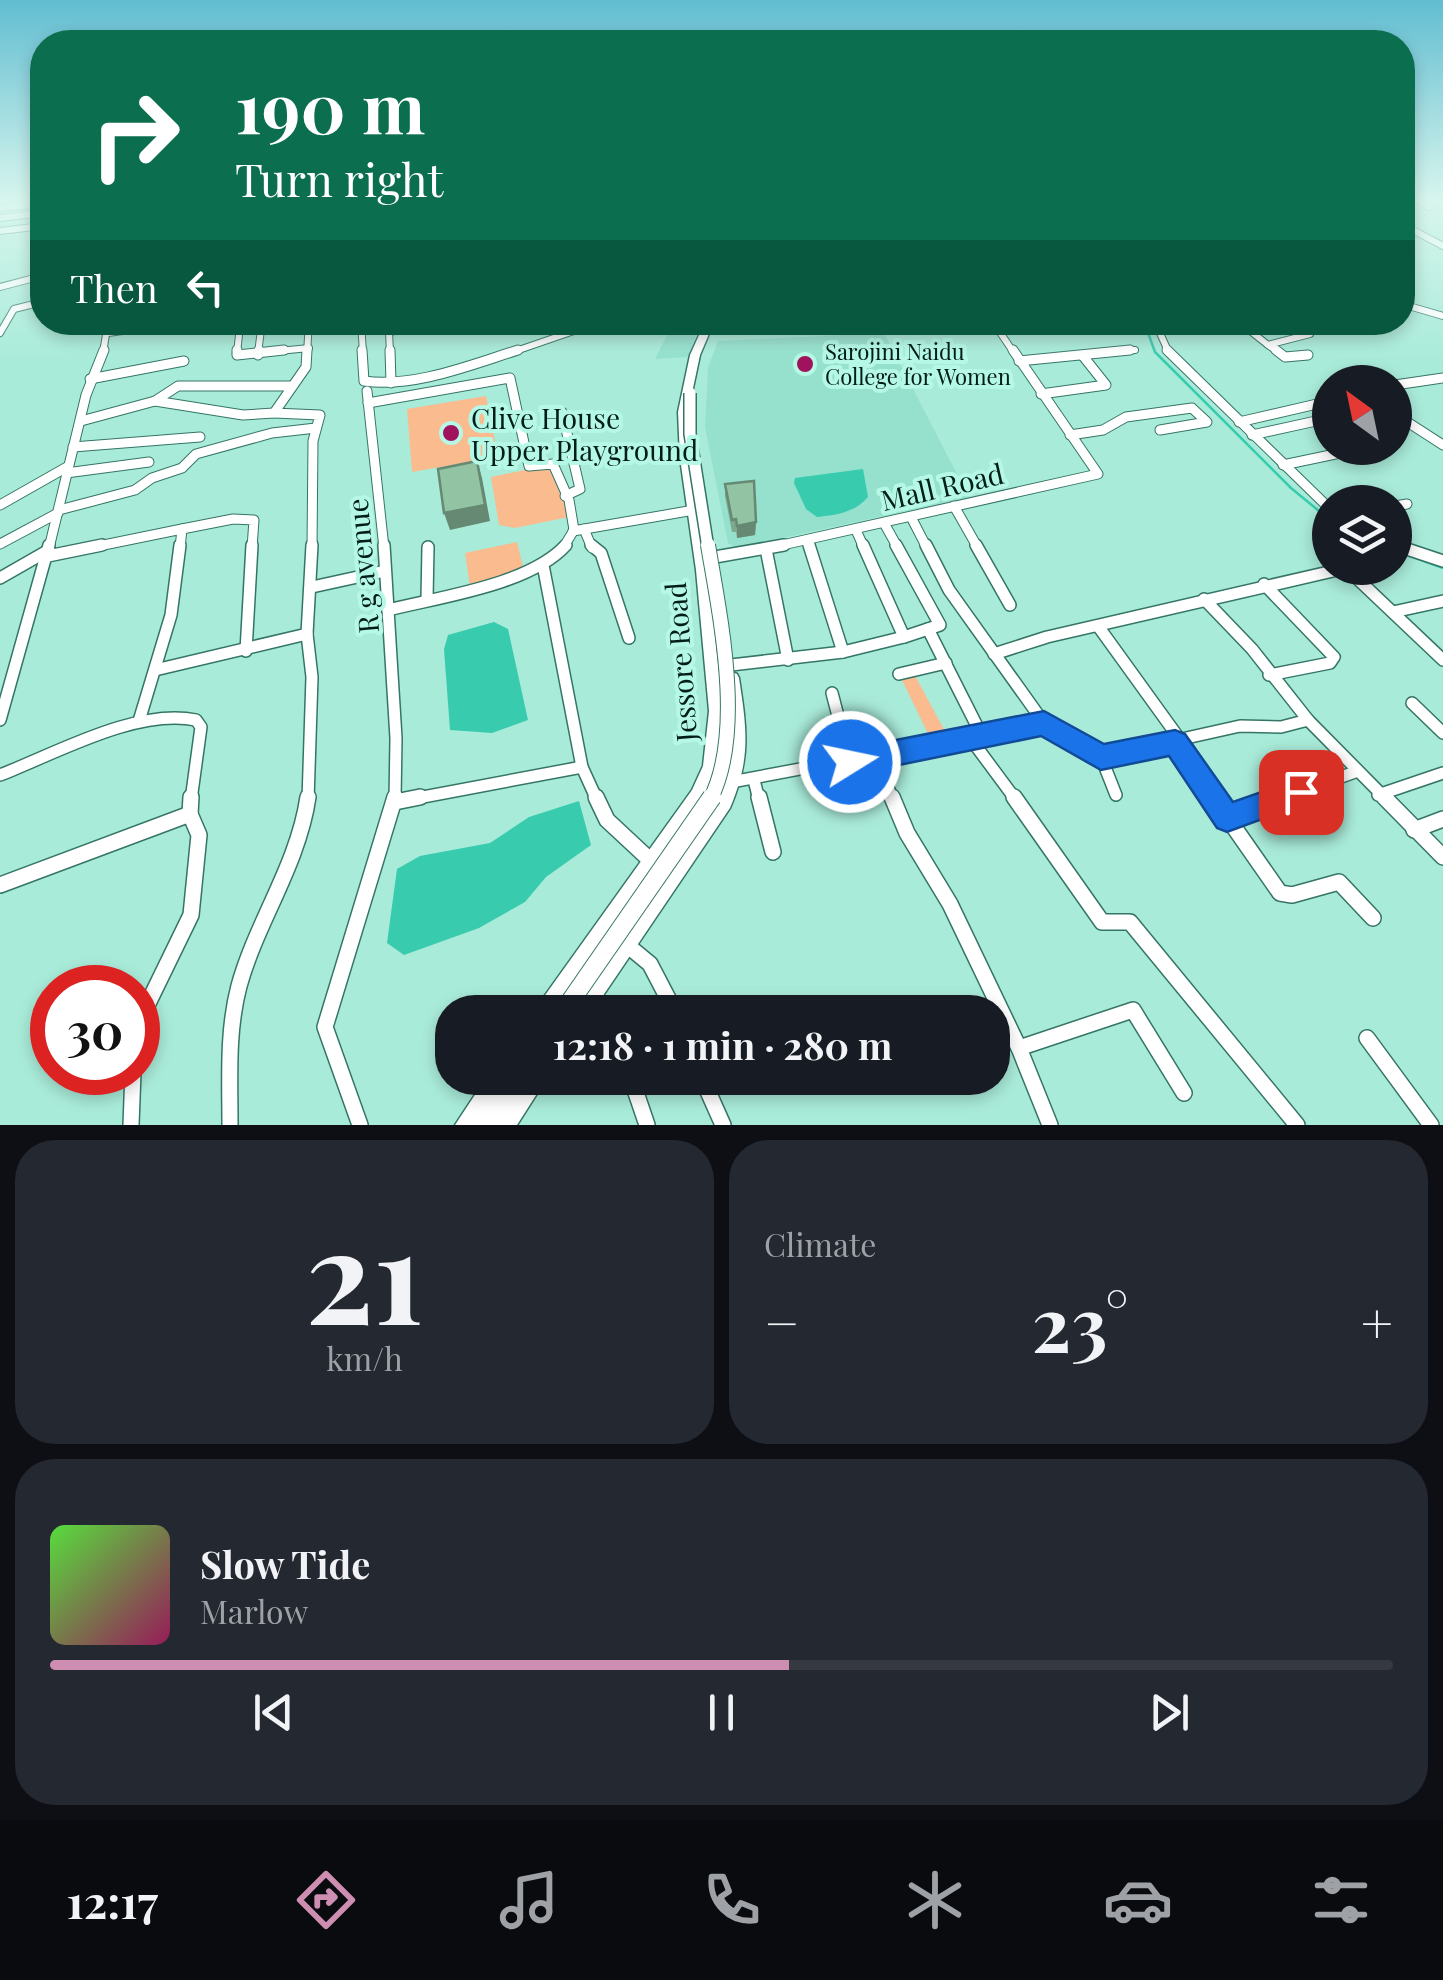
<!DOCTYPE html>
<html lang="en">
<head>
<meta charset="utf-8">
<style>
	:root { --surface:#171b24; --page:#242831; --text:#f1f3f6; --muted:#9ea1a6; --line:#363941; --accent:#cd8eb1 }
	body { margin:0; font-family:"Playfair Display",serif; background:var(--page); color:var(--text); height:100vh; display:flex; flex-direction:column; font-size:38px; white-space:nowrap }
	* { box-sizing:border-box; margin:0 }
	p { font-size:32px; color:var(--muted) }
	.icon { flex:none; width:55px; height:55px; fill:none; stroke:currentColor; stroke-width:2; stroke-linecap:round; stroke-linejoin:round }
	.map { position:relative; height:1125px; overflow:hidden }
	.details { display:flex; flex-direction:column; gap:15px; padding:15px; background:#0d0f14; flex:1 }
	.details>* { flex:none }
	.hud { position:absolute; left:30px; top:30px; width:1385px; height:305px; border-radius:40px; box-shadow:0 5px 15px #0003; background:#0b6e4f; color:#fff; overflow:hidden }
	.needle { width:65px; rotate:327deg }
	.controls { position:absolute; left:1312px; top:365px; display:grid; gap:20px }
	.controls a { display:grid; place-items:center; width:100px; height:100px; border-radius:50%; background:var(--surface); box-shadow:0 5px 15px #0003; font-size:50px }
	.speed { position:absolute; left:30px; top:965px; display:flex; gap:20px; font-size:50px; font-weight:700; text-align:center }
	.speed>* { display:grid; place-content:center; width:130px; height:130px; border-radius:50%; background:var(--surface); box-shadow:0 5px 15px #0003; line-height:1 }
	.speed .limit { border:15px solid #d22; background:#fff; color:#111 }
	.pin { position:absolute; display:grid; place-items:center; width:85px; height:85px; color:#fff; margin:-42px; border-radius:20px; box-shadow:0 5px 15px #0006 }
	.me { position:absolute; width:110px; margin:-55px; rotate:80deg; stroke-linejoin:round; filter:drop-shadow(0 0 8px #0008) }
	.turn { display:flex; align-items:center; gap:35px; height:210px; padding:0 40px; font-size:45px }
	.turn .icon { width:130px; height:130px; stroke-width:2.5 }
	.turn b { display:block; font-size:70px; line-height:85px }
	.then { display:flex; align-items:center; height:95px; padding:0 40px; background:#0003; gap:20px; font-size:38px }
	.big { font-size:75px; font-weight:700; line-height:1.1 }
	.details .tile { flex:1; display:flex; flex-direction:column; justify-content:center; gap:15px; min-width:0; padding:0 35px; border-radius:40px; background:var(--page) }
	.details .dial { align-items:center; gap:0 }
	.dial b { font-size:130px; line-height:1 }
	.song { display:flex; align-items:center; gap:30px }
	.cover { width:120px; height:120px; border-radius:15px; background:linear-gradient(135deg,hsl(110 70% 55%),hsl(330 70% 35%)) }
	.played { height:10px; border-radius:5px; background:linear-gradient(90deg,var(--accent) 55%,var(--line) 55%) }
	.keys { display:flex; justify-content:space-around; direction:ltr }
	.heat { display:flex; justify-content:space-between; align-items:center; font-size:55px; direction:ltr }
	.details .tiles { flex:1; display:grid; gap:15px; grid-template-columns:1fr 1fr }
	.tile:last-child { grid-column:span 2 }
	.trip { position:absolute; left:435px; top:995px; width:575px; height:100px; border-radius:40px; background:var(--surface); box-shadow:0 5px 15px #0003; font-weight:700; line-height:100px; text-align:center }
	.dock { display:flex; height:160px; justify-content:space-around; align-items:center; background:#090b0e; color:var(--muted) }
	.dock .icon { width:70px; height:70px }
	.dock .on { color:var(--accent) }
	.dock b { font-size:45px; color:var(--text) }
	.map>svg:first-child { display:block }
	.built { fill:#95e1ce }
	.green { fill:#fabb8f }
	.water { fill:#38cbae }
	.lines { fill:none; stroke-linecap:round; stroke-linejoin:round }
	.stream { stroke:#38cbae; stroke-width:2.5 }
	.minor-far3-casing { stroke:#357566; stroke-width:8 }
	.minor-far2-casing { stroke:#357566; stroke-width:11 }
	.minor-far1-casing { stroke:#357566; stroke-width:14 }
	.minor-casing { stroke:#357566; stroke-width:18 }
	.major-casing { stroke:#357566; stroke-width:3 }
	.minor-far3 { stroke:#fff; stroke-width:6 }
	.minor-far2 { stroke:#fff; stroke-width:9 }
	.minor-far1 { stroke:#fff; stroke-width:11 }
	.minor { stroke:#fff; stroke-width:15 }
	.major { fill:#fff; fill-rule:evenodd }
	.major-bridge-far2-casing { stroke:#357566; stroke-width:14; stroke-linecap:butt }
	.major-bridge-far1-casing { stroke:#357566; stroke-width:16; stroke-linecap:butt }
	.major-bridge-casing { stroke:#357566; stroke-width:20; stroke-linecap:butt }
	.major-bridge-far2 { stroke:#fff; stroke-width:11 }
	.major-bridge-far1 { stroke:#fff; stroke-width:14 }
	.major-bridge { stroke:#fff; stroke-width:18 }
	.wall { fill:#7ea98d }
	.shaded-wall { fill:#668973 }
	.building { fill:#92c4a4; stroke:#668973; stroke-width:2.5 }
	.route { fill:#1a73e8; stroke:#114b97; stroke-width:2.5 }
	.poi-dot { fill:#a0125c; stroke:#b6f8e6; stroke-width:4 }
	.labels { text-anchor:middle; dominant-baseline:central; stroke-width:8; stroke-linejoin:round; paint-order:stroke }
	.far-poi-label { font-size:22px; fill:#031e18; stroke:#b6f8e6; text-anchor:start }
	.poi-label { font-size:28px; fill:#031e18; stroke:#b6f8e6; text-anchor:start }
	.street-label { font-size:28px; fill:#031e18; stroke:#b6f8e6 }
</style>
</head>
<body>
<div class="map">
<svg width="1443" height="1125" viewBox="0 0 1443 1125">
	<rect width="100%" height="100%" fill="#a9ebd9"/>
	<!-- built -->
	<g class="built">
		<path d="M698 330 688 357 655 359 669 331Z"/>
		<path d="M884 333 969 497 737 548 728 543 705 427 708 368 718 341Z"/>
	</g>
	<!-- green -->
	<g class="green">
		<path d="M486 396 498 457 412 472 407 409Z"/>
		<path d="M549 465 569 517 515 528 499 525 491 477Z"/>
		<path d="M517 542 524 571 470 587 465 553Z"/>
		<path d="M912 670 948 737 933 744 899 674Z"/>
	</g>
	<!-- water -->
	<g class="water">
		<path d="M863 469 868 497C854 513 836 515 817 517L806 509 794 483 795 478Z"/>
		<path d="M494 622 508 629 528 720 492 733 450 730 444 649 448 635Z"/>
		<path d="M579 801 591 845 546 877 525 902 479 928 404 955 387 943 397 869 420 856 490 843 529 817Z"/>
	</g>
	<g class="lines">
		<!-- stream -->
		<g class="stream">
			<path d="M1144 322 1155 352 1291 488 1330 520"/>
			<path d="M1410 556 1443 568"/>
		</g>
		<!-- minor-far3 casing -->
		<g class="minor-far3-casing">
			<g id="minor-far3">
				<path d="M1419 201 1429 207"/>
				<path d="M0 208 42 204"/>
				<path d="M0 218 42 213"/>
				<path d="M1402 230 1409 228 1443 246"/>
				<path d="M0 231 42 226"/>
				<path d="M42 261 34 290 42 298"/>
				<path d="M0 287 42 276"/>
				<path d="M1402 304 1443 316"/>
				<path d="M361 322 363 353"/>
				<path d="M993 322 1014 353"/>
				<path d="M1155 322 1169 353"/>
				<path d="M1239 322 1268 345 1310 334"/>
				<path d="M0 333 14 309 42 302"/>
				<path d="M108 333 188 322"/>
				<path d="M1268 345 1279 353"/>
				<path d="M103 353 108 322"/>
				<path d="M237 353 240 326"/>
				<path d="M258 353 309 348"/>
				<path d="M258 353 262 322"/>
				<path d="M307 353 309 322"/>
				<path d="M390 353 389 332 445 322"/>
				<path d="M510 353 600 322"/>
				<path d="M1104 353 1135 350"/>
			</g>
		</g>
		<!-- minor-far2 casing -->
		<g class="minor-far2-casing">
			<g id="minor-far2">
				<path d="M237 350V355L284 350"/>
				<path d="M307 350 306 367 274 413 320 415 313 441 312 548"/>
				<path d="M362 350 364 381C414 388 470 365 518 350"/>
				<path d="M390 350 391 383"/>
				<path d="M1167 350 1330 509"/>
				<path d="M1276 350 1285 357 1308 355"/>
				<path d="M258 355 259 350"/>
				<path d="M1019 361 1130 350"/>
				<path d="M90 379 184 361"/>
				<path d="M1395 385 1443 378"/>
				<path d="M367 391 384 548"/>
				<path d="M1041 394 1106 385 1083 356"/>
				<path d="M155 401 178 386H292"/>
				<path d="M368 403 510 378 529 466 553 464 569 500 574 530 563 548"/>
				<path d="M562 412 580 489 565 496"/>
				<path d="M1395 414 1443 445"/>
				<path d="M81 421 155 401 243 415 274 413"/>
				<path d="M1239 422 1330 401"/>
				<path d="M1070 435 1103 430 1126 417 1192 408 1207 422 1160 430"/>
				<path d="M1252 435 1316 421"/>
				<path d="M73 447 200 437"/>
				<path d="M1283 465 1364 448"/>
				<path d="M66 473 149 462"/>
				<path d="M0 505 67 467"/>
				<path d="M954 506 978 548"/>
				<path d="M1395 506 1407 504"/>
				<path d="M59 510 135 490 152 478 182 468 196 454 272 433 316 428"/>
				<path d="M911 517 927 548"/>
				<path d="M884 523 898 548"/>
				<path d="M182 529 233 519 254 520 252 548"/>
				<path d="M584 529 592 548"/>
				<path d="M856 530 864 548"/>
				<path d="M573 531 694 510"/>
				<path d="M808 541 810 548"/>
				<path d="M0 544 58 513"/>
				<path d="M1395 545 1403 548"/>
				<path d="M49 548 86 395 104 350"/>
				<path d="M89 548 182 529 180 548"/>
				<path d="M769 548 1098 474 1013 350"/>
			</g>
		</g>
		<!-- minor-far1 casing -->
		<g class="minor-far1-casing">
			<g id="minor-far1">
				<path d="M384 545 396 738 395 800"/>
				<path d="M591 545 601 553 629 638"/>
				<path d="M809 545 843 652"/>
				<path d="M896 545 940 625 904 637"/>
				<path d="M926 545 949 590 1044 723"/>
				<path d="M976 545 1010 605"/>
				<path d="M1395 545 1443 561"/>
				<path d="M766 549 788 660"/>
				<path d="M48 556 102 545"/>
				<path d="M715 557 784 545"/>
				<path d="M543 565 582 767 597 800"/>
				<path d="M0 578 49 550"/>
				<path d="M1264 584 1334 657 1330 663 1269 675"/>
				<path d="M312 587 385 571"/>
				<path d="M427 599 428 547"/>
				<path d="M1204 599 1252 649 1308 720"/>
				<path d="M388 610C439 597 530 585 566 545"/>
				<path d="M1393 612 1443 601"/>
				<path d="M1098 626 1181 741"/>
				<path d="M928 629 982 736"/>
				<path d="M246 651 252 545"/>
				<path d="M994 654 1047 637 1346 568 1443 660"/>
				<path d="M731 665 843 652 904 637 863 545"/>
				<path d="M155 670 307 634"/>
				<path d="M899 674 946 663"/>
				<path d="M832 693 850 762"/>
				<path d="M1412 703 1443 733"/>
				<path d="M0 720 49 545"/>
				<path d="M139 721 171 615 180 545"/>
				<path d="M970 738 1016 800"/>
				<path d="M1175 743 1215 800"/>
				<path d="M876 757 893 800"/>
				<path d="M1101 757 1116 795"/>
				<path d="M0 775C57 753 136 708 196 720L201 727 191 800"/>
				<path d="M754 780 759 800"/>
				<path d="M726 783 1044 723 1101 757 1240 726 1281 727 1308 720 1387 800"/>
				<path d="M1378 795 1443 773"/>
				<path d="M308 800 312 677 307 634 312 545"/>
				<path d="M407 800 582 767"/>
				<path d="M1278 800 1355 772"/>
			</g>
		</g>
		<!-- minor casing -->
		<g class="minor-casing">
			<g id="minor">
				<path d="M596 797 607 820 651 861"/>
				<path d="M759 797 773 852"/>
				<path d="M892 797 907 833 950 904 1019 1048 1133 1010 1184 1093"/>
				<path d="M1014 797 1102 922H1130L1297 1125"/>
				<path d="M1213 797 1280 893 1292 895 1339 882 1373 918"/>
				<path d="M1384 797 1443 857"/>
				<path d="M395 802 420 797"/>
				<path d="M1227 818 1285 797"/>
				<path d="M1414 830 1443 819"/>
				<path d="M0 885 190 814"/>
				<path d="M627 945 650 964 675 1012"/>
				<path d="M138 1024 191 915 199 835 190 814 191 797"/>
				<path d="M1367 1038 1431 1125"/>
				<path d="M1019 1048 1050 1125"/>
				<path d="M631 1078 647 1125"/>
				<path d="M702 1078 723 1125"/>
				<path d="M131 1125 133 1072"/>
				<path d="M230 1125C230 1079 227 1031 239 986 257 921 298 865 308 797"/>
				<path d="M360 1125 325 1027 395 797"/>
			</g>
		</g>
		<!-- major casing -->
		<g class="major-casing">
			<g id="major">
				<path d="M705 322H714L700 355 688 412 690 458 708 570 723 711 719 766 704 800 556 1012H536L538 1005 692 790 703 766 709 711 696 570 680 458 678 412 690 355Z"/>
				<path d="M732 672 737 674 739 678C747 730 751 759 730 808L592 1012H572L574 1005 718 798 728 770 731 741 725 678 727 674Z"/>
				<path d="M486 1078H547L517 1125H455Z"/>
			</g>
		</g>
		<!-- minor-far3 -->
		<use href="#minor-far3" class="minor-far3"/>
		<!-- minor-far2 -->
		<use href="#minor-far2" class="minor-far2"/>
		<!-- minor-far1 -->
		<use href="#minor-far1" class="minor-far1"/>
		<!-- minor -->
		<use href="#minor" class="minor"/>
		<!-- major -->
		<use href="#major" class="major"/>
		<!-- major-bridge-far2 casing -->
		<g class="major-bridge-far2-casing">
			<path id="major-bridge-far2" d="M690 393V434L708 548"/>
		</g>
		<!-- major-bridge-far1 casing -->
		<g class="major-bridge-far1-casing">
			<path id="major-bridge-far1" d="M708 545C720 617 745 732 710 800"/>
		</g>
		<!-- major-bridge casing -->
		<g class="major-bridge-casing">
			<path id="major-bridge" d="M563 1012 712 797"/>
		</g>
		<!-- major-bridge-far2 -->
		<use href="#major-bridge-far2" class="major-bridge-far2"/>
		<!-- major-bridge-far1 -->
		<use href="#major-bridge-far1" class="major-bridge-far1"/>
		<!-- major-bridge -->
		<use href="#major-bridge" class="major-bridge"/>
	</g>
	<!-- wall -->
	<path class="wall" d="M725 484 756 522 755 535 737 538 736 532H732L725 496Z"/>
	<!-- shaded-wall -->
	<g class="shaded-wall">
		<path d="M477 461 482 478 490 521 450 530 444 513Z"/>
		<path d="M756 522 755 535 737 538V526Z"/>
	</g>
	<!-- building -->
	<g class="building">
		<path d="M477 461 485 505 444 513 438 469Z"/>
		<path d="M754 481 756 522 737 526 736 519 732 520 725 484Z"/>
	</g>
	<!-- sky -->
	<linearGradient id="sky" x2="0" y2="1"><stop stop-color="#61bdd1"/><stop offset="0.56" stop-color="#d8f6ee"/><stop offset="1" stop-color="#d8f6ee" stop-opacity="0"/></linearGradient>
	<rect width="1443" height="359" fill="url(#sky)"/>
	<!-- route -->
	<path class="route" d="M1044 711 1104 744 1175 730 1185 734 1233 802 1301 778 1311 782 1315 792 1311 801 1227 832 1217 828 1169 756 1101 770 1041 736 850 775 840 771 836 762 840 753 850 749Z"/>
	<!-- markers -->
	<g class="poi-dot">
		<circle cx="805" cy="364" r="10"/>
		<circle cx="451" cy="433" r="10"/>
	</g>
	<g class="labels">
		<!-- far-poi labels -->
		<g class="far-poi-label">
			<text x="825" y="351">Sarojini Naidu<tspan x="825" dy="25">College for Women</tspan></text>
		</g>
		<!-- poi labels -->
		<g class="poi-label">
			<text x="471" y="417">Clive House<tspan x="471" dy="32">Upper Playground</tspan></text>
		</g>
		<!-- street labels -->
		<g class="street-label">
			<text transform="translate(942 486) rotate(-13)">Mall Road</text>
			<text transform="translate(362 566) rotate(-95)">R g avenue</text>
			<text transform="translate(680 662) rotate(-94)">Jessore Road</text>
		</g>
	</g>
</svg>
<div class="controls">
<a><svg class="needle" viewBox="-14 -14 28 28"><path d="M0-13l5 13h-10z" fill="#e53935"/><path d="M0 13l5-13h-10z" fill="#9ea1a6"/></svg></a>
<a><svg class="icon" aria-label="layers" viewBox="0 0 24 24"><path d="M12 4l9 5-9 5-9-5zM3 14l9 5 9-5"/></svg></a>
</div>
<div class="speed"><div class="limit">30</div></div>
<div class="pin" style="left:1301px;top:792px;background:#d93025"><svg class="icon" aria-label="arrive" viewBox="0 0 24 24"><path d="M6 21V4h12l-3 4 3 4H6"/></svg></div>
<svg class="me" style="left:850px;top:762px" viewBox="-20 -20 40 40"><circle r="17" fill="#1a73e8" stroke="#fff" stroke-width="3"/><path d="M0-11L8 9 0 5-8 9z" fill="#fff"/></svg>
<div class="trip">12:18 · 1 min · 280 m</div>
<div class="hud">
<div class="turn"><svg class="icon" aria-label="right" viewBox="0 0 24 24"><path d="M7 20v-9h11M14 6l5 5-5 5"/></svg><div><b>190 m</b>Turn right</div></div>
<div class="then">Then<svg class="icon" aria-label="left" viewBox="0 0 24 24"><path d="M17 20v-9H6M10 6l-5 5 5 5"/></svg></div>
</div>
</div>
<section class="details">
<div class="tiles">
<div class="tile dial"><b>21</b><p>km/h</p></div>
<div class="tile"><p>Climate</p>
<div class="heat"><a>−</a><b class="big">23°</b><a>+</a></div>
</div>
<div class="tile">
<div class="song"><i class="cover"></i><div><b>Slow Tide</b><p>Marlow</p></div></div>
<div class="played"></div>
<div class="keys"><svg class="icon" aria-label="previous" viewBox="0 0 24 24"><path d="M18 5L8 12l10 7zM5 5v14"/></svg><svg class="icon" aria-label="pause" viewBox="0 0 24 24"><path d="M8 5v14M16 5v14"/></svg><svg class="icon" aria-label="next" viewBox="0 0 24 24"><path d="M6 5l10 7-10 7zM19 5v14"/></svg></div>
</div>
</div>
</section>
<nav class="dock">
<b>12:17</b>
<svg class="icon on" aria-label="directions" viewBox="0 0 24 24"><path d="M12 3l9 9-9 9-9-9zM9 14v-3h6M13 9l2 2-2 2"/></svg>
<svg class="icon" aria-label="music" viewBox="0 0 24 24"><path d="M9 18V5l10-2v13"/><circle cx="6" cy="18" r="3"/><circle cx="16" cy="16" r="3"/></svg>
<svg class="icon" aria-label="phone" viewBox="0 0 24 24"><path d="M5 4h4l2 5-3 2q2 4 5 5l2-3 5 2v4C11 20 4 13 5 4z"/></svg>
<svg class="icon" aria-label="climate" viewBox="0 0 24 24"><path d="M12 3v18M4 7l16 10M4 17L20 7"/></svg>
<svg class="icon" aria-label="car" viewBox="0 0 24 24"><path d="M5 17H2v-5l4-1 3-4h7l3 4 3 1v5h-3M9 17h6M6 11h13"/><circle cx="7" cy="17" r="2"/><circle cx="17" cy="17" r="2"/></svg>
<svg class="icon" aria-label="filters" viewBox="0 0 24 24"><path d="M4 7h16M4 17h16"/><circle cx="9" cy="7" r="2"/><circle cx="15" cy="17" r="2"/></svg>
</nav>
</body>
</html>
